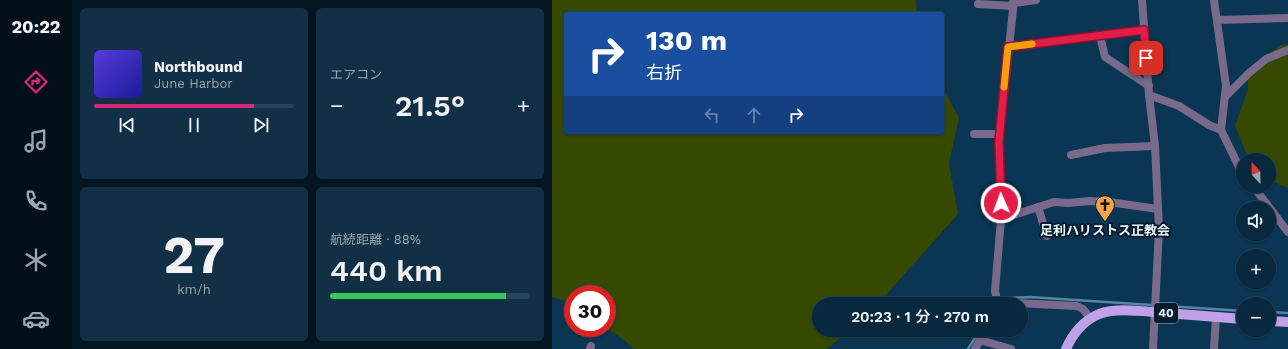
<!DOCTYPE html>
<html lang="ja">
<head>
<meta charset="utf-8">
<style>
	:root { --surface:#08283e; --page:#113045; --text:#f1f3f6; --muted:#98a6b0; --line:#294458; --accent:#db2777 }
	body { margin:0; font-family:"Work Sans","Noto Sans JP",sans-serif; background:var(--page); color:var(--text); height:100vh; display:flex; flex-direction:column; font-size:15px; white-space:nowrap }
	* { box-sizing:border-box; margin:0 }
	p { font-size:13px; color:var(--muted) }
	.icon { flex:none; width:22px; height:22px; fill:none; stroke:currentColor; stroke-width:2; stroke-linecap:round; stroke-linejoin:round }
	.map { position:relative; flex:1; overflow:hidden }
	.details { display:flex; flex-direction:column; gap:8px; padding:8px; background:#041622; width:480px }
	.details>* { flex:none }
	.hud { position:absolute; left:12px; top:12px; width:380px; height:122px; border-radius:4px; box-shadow:0 1px 3px #0004,0 0 0 1px var(--line); background:#1a4fa0; color:#fff; overflow:hidden }
	.needle { width:26px; rotate:338deg }
	.buttons { position:absolute; left:684px; top:153px; display:grid; gap:8px }
	.buttons a { display:grid; place-items:center; width:40px; height:40px; border-radius:50%; background:var(--surface); box-shadow:0 1px 3px #0004,0 0 0 1px var(--line); font-size:20px }
	.speed { position:absolute; left:12px; top:285px; display:flex; gap:8px; font-size:20px; font-weight:700; text-align:center }
	.speed>* { display:grid; place-content:center; width:52px; height:52px; border-radius:50%; background:var(--surface); box-shadow:0 1px 3px #0004,0 0 0 1px var(--line); line-height:1 }
	.speed .limit { border:6px solid #d22; background:#fff; color:#111 }
	.pin { position:absolute; display:grid; place-items:center; width:34px; height:34px; color:#fff; margin:-17px; border-radius:8px; box-shadow:0 2px 6px #0006 }
	.me { position:absolute; width:44px; margin:-22px; rotate:358deg; stroke-linejoin:round; filter:drop-shadow(0 0 3px #0008) }
	.turn { display:flex; align-items:center; gap:14px; height:84px; padding:0 16px; font-size:18px }
	.turn .icon { width:52px; height:52px; stroke-width:2.5 }
	.turn b { display:block; font-size:28px; line-height:34px }
	.lanes { display:flex; align-items:center; height:38px; padding:0 16px; background:#0003; justify-content:center; gap:20px; direction:ltr }
	.lanes .off { opacity:.35 }
	.big { font-size:30px; font-weight:600; line-height:1.1 }
	.details .tile { flex:1; display:flex; flex-direction:column; justify-content:center; gap:6px; min-width:0; padding:0 14px; border-radius:6px; background:var(--page) }
	.details .dial { align-items:center; gap:0 }
	.dial b { font-size:52px; line-height:1 }
	.song { display:flex; align-items:center; gap:12px }
	.cover { width:48px; height:48px; border-radius:6px; background:linear-gradient(135deg,hsl(250 70% 55%),hsl(240 70% 35%)) }
	.played { height:4px; border-radius:2px; background:linear-gradient(90deg,var(--accent) 80%,var(--line) 80%) }
	.keys { display:flex; justify-content:space-around; direction:ltr }
	.heat { display:flex; justify-content:space-between; align-items:center; font-size:22px; direction:ltr }
	.charge { height:6px; border-radius:3px; background:linear-gradient(90deg,#34c759 88%,var(--line) 0) }
	.details .tiles { flex:1; display:grid; gap:8px; grid-template-columns:repeat(2,1fr) }
	.trip { position:absolute; left:260px; top:297px; width:216px; height:40px; border-radius:20px; background:var(--surface); box-shadow:0 1px 3px #0004,0 0 0 1px var(--line); font-weight:600; line-height:40px; text-align:center }
	main { display:flex; flex:1; min-height:0 }
	.dock { display:flex; flex-direction:column; width:72px; justify-content:space-around; align-items:center; background:#031019; color:var(--muted) }
	.dock .icon { width:28px; height:28px }
	.dock .current { color:var(--accent) }
	.dock b { font-size:18px; color:var(--text) }
	.map>svg:first-child { display:block }
	.green { fill:#364901 }
	.lines { fill:none; stroke-linecap:round; stroke-linejoin:round }
	.stream { stroke:#5685a7; stroke-width:2.5 }
	.minor { stroke:#796a8c; stroke-width:8 }
	.major { stroke:#c0a0e6; stroke-width:10 }
	.route-casing { stroke:#92132f; stroke-width:10 }
	.route { stroke:#e11d48; stroke-width:7 }
	.slow { stroke:#f59e0b; stroke-width:7 }
	.labels { text-anchor:middle; dominant-baseline:central; stroke-width:4; stroke-linejoin:round; paint-order:stroke }
	.shield { fill:#061c2d; stroke:#a6b4bf; stroke-width:1 }
	.shield-label { font-size:12px; font-weight:bold; fill:#eaf5fe }
	.poi-label { font-size:13px; font-weight:bold; fill:#eaf5fe; stroke:#061c2d }
</style>
</head>
<body>
<main>
<nav class="dock">
<b>20:22</b>
<svg class="icon current" aria-label="directions" viewBox="0 0 24 24"><path d="M12 3l9 9-9 9-9-9zM9 14v-3h6M13 9l2 2-2 2"/></svg>
<svg class="icon" aria-label="music" viewBox="0 0 24 24"><path d="M9 18V5l10-2v13"/><circle cx="6" cy="18" r="3"/><circle cx="16" cy="16" r="3"/></svg>
<svg class="icon" aria-label="phone" viewBox="0 0 24 24"><path d="M5 4h4l2 5-3 2q2 4 5 5l2-3 5 2v4C11 20 4 13 5 4z"/></svg>
<svg class="icon" aria-label="climate" viewBox="0 0 24 24"><path d="M12 3v18M4 7l16 10M4 17L20 7"/></svg>
<svg class="icon" aria-label="car" viewBox="0 0 24 24"><path d="M5 17H2v-5l4-1 3-4h7l3 4 3 1v5h-3M9 17h6M6 11h13"/><circle cx="7" cy="17" r="2"/><circle cx="17" cy="17" r="2"/></svg>
</nav>
<section class="details">
<div class="tiles">
<div class="tile">
<div class="song"><i class="cover"></i><div><b>Northbound</b><p>June Harbor</p></div></div>
<div class="played"></div>
<div class="keys"><svg class="icon" aria-label="previous" viewBox="0 0 24 24"><path d="M18 5L8 12l10 7zM5 5v14"/></svg><svg class="icon" aria-label="pause" viewBox="0 0 24 24"><path d="M8 5v14M16 5v14"/></svg><svg class="icon" aria-label="next" viewBox="0 0 24 24"><path d="M6 5l10 7-10 7zM19 5v14"/></svg></div>
</div>
<div class="tile"><p>エアコン</p>
<div class="heat"><a>−</a><b class="big">21.5°</b><a>+</a></div>
</div>
<div class="tile dial"><b>27</b><p>km/h</p></div>
<div class="tile"><p>航続距離 · 88%</p><b class="big">440 km</b><div class="charge"></div></div>
</div>
</section>
<div class="map">
<svg width="736" height="349" viewBox="0 0 736 349">
	<rect width="100%" height="100%" fill="#0a3553"/>
	<!-- green -->
	<g class="green">
		<path d="M0 0H364L365 14H14V132H390V86L407 118 397 163 406 214 326 304H267V330H299L274 349H82L72 340 55 328V294H21V305L16 302 0 297Z"/>
		<path d="M728 45H736V188L717 180V160H697L683 126 696 89V74Z"/>
	</g>
	<g class="lines">
		<!-- stream -->
		<g class="stream">
			<path d="M447 303C454 296 469 298 478 297L691 311"/>
			<path d="M717 312 736 313"/>
			<path d="M416 349 428 330"/>
		</g>
		<!-- minor -->
		<g class="minor">
			<path d="M590 0 597 95 603 146 607 229 601 349"/>
			<path d="M662 0 674 86 669 130 691 175"/>
			<path d="M461 3 484 0"/>
			<path d="M426 4 461 6"/>
			<path d="M665 20 736 18"/>
			<path d="M548 36 553 57 597 86"/>
			<path d="M457 47 592 30"/>
			<path d="M597 95 627 106 657 125 669 130"/>
			<path d="M673 97 697 73 714 59 736 50"/>
			<path d="M422 134H447"/>
			<path d="M519 155 553 148 603 146"/>
			<path d="M701 186 736 232"/>
			<path d="M486 207 495 236"/>
			<path d="M449 219 502 202 516 203 538 201 557 202 606 209"/>
			<path d="M446 304 443 291 449 219 447 141 462 0"/>
			<path d="M454 304 464 303 525 306 531 309 539 319"/>
			<path d="M428 340 459 349"/>
			<path d="M38 349 39 346"/>
			<path d="M423 349 434 330"/>
			<path d="M662 349 664 317"/>
		</g>
		<!-- major -->
		<g class="major">
			<path d="M717 321 736 322"/>
			<path d="M514 349C521 333 531 321 547 314 566 307 594 312 614 313 640 315 665 317 691 319"/>
		</g>
	</g>
	<g class="lines">
		<!-- route casing -->
		<g class="route-casing">
			<path id="route" d="M449 203 447 141 456 47 592 30 594 58"/>
		</g>
		<!-- route -->
		<use href="#route" class="route"/>
		<!-- slow -->
		<path class="slow" d="M452 87 456 47 480 44"/>
	</g>
	<!-- icons -->
	<defs>
		<g id="church-pin" transform="scale(1)"><path d="M0 17L-7.5 6A9.5 9.5 0 1 1 7.5 6Z" fill="#f6a247" stroke="#061c2d"/><path d="M-1.2-6h2.4v3.5h3.3v2.4h-3.3V6h-2.4V-.1h-3.3v-2.4h3.3Z" fill="#111"/></g>
	</defs>
	<g fill-rule="evenodd">
		<use href="#church-pin" x="553" y="205"/>
	</g>
	<g class="labels">
		<!-- shield labels -->
		<rect class="shield" x="602" y="303" width="24" height="20" rx="3"/>
		<g class="shield-label">
			<text x="614" y="313">40</text>
		</g>
		<!-- poi labels -->
		<g class="poi-label">
			<text x="553" y="230">足利ハリストス正教会</text>
		</g>
	</g>
</svg>
<div class="buttons">
<a><svg class="needle" viewBox="-14 -14 28 28"><path d="M0-13l5 13h-10z" fill="#e53935"/><path d="M0 13l5-13h-10z" fill="#98a6b0"/></svg></a>
<a><svg class="icon" aria-label="sound" viewBox="0 0 24 24"><path d="M4 9h4l5-4v14l-5-4H4zM17 9q2 3 0 6"/></svg></a>
<a>+</a>
<a>−</a>
</div>
<div class="speed"><div class="limit">30</div></div>
<div class="pin" style="left:594px;top:58px;background:#d93025"><svg class="icon" aria-label="arrive" viewBox="0 0 24 24"><path d="M6 21V4h12l-3 4 3 4H6"/></svg></div>
<svg class="me" style="left:449px;top:203px" viewBox="-20 -20 40 40"><circle r="17" fill="#e11d48" stroke="#fff" stroke-width="3"/><path d="M0-11L8 9 0 5-8 9z" fill="#fff"/></svg>
<div class="trip">20:23 · 1 分 · 270 m</div>
<div class="hud">
<div class="turn"><svg class="icon" aria-label="right" viewBox="0 0 24 24"><path d="M7 20v-9h11M14 6l5 5-5 5"/></svg><div><b>130 m</b>右折</div></div>
<div class="lanes"><svg class="icon off" aria-label="left" viewBox="0 0 24 24"><path d="M17 20v-9H6M10 6l-5 5 5 5"/></svg><svg class="icon off" aria-label="ahead" viewBox="0 0 24 24"><path d="M12 20V5M6 11l6-6 6 6"/></svg><svg class="icon" aria-label="right" viewBox="0 0 24 24"><path d="M7 20v-9h11M14 6l5 5-5 5"/></svg></div>
</div>
</div>
</main>
</body>
</html>
